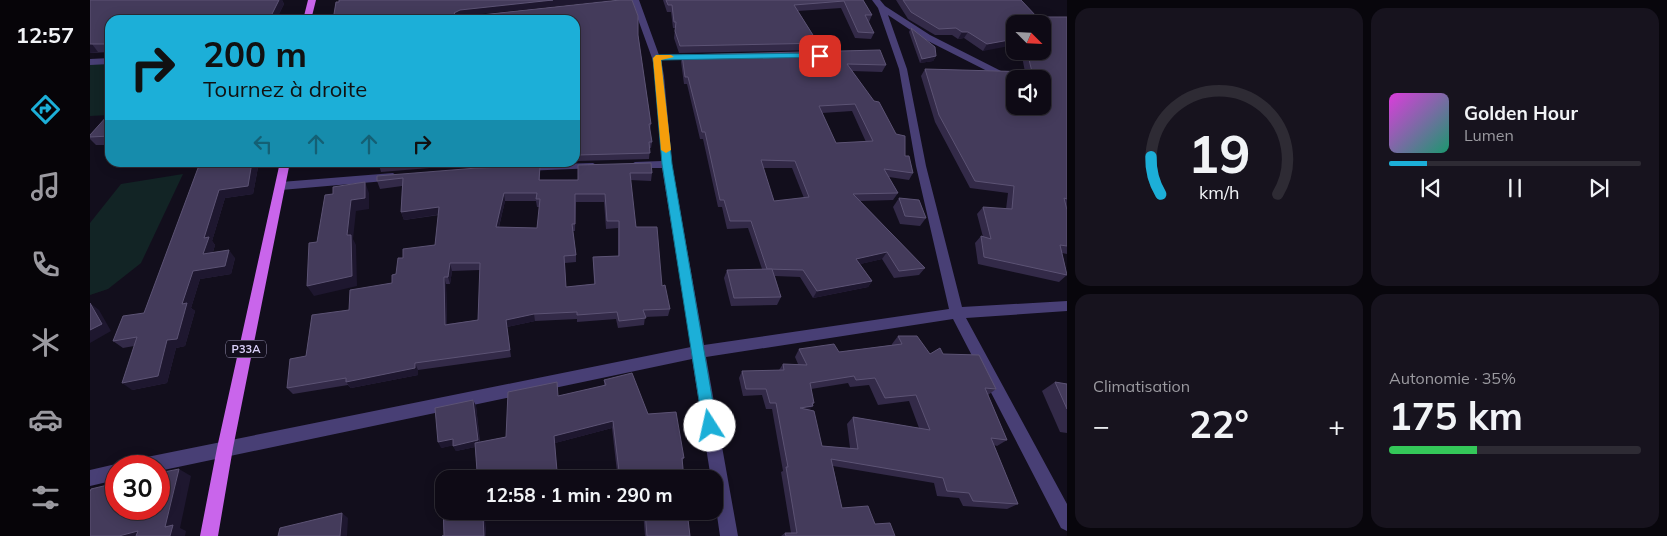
<!DOCTYPE html>
<html lang="fr">
<head>
<meta charset="utf-8">
<style>
	:root { --surface:#0e0a15; --page:#17131e; --text:#f1f3f6; --muted:#9b9aa0; --line:#2e2b34; --accent:#1cafd8 }
	body { margin:0; font-family:Mulish,sans-serif; background:var(--page); color:var(--text); height:100vh; display:flex; flex-direction:column; font-size:19px; white-space:nowrap }
	* { box-sizing:border-box; margin:0 }
	p { font-size:16px; color:var(--muted) }
	.icon { flex:none; width:28px; height:28px; fill:none; stroke:currentColor; stroke-width:2; stroke-linecap:round; stroke-linejoin:round }
	.map { position:relative; flex:1; overflow:hidden }
	.details { display:flex; flex-direction:column; gap:8px; padding:8px; background:#08060c; width:600px }
	.details>* { flex:none }
	.guide { position:absolute; left:15px; top:15px; width:475px; height:152px; border-radius:15px; box-shadow:0 2px 12px #0003,0 0 0 1px var(--line); background:#1cafd8; color:#111; overflow:hidden }
	.needle { width:32px; rotate:114deg }
	.controls { position:absolute; left:916px; top:15px; display:grid; gap:10px }
	.controls a { display:grid; place-items:center; width:45px; height:45px; border-radius:10px; background:var(--surface); box-shadow:0 2px 12px #0003,0 0 0 1px var(--line); font-size:25px }
	.speed { position:absolute; left:15px; top:455px; display:flex; gap:10px; font-size:25px; font-weight:700; text-align:center }
	.speed>* { display:grid; place-content:center; width:65px; height:65px; border-radius:50%; background:var(--surface); box-shadow:0 2px 12px #0003,0 0 0 1px var(--line); line-height:1 }
	.speed .limit { border:8px solid #d22; background:#fff; color:#111 }
	.pin { position:absolute; display:grid; place-items:center; width:42px; height:42px; color:#fff; margin:-21px; border-radius:10px; box-shadow:0 2px 8px #0006 }
	.me { position:absolute; width:55px; margin:-28px; rotate:350deg; stroke-linejoin:round; filter:drop-shadow(0 0 4px #0008) }
	.turn { display:flex; align-items:center; gap:18px; height:105px; padding:0 15px; font-size:22px }
	.turn .icon { width:65px; height:65px; stroke-width:2.5 }
	.turn b { display:block; font-size:35px; line-height:42px }
	.lanes { display:flex; align-items:center; height:48px; padding:0 15px; background:#0003; justify-content:center; gap:25px; direction:ltr }
	.lanes .off { opacity:.35 }
	.big { font-size:38px; font-weight:700; line-height:1.1 }
	.details .tile { flex:1; display:flex; flex-direction:column; justify-content:center; gap:8px; min-width:0; padding:0 18px; border-radius:15px; background:var(--page) }
	.details .dial { align-items:center; gap:0 }
	.dial svg { height:130px; overflow:visible; fill:none; stroke:var(--line); stroke-width:7; stroke-linecap:round; text-anchor:middle }
	.dial text { fill:var(--text); stroke:none }
	.song { display:flex; align-items:center; gap:15px }
	.cover { width:60px; height:60px; border-radius:8px; background:linear-gradient(135deg,hsl(300 70% 55%),hsl(160 70% 35%)) }
	.played { height:5px; border-radius:2px; background:linear-gradient(90deg,var(--accent) 15%,var(--line) 15%) }
	.keys { display:flex; justify-content:space-around; direction:ltr }
	.heat { display:flex; justify-content:space-between; align-items:center; font-size:28px; direction:ltr }
	.charge { height:8px; border-radius:4px; background:linear-gradient(90deg,#34c759 35%,var(--line) 0) }
	.details .tiles { flex:1; display:grid; gap:8px; grid-template-columns:repeat(2,1fr) }
	.trip { position:absolute; left:345px; top:470px; width:288px; height:50px; border-radius:15px; background:var(--surface); box-shadow:0 2px 12px #0003,0 0 0 1px var(--line); font-weight:700; line-height:50px; text-align:center }
	main { display:flex; flex:1; min-height:0 }
	.dock { display:flex; flex-direction:column; width:90px; justify-content:space-around; align-items:center; background:#060408; color:var(--muted) }
	.dock .icon { width:35px; height:35px }
	.dock .active { color:var(--accent) }
	.dock b { font-size:22px; color:var(--text) }
	.map>svg:first-child { display:block }
	.green { fill:#122425 }
	.lines { fill:none; stroke-linecap:round; stroke-linejoin:round }
	.minor { fill:#483f75; fill-rule:evenodd }
	.primary { fill:#c965eb; fill-rule:evenodd }
	.wall { fill:#332a48; fill-rule:evenodd }
	.shaded-wall { fill:#1e172f }
	.building { fill:#443b5b; stroke:#5c5374; fill-rule:evenodd }
	.route { fill:#1cafd8; stroke:#12728c }
	.slow { fill:#f59e0b }
	.labels { text-anchor:middle; dominant-baseline:central; stroke-width:5; stroke-linejoin:round; paint-order:stroke }
	.shield { fill:#120e1c; stroke:#9d96b7; stroke-width:1 }
	.shield-label { font-size:11px; font-weight:bold; fill:#d9d0f9 }
</style>
</head>
<body>
<main>
<nav class="dock">
<b>12:57</b>
<svg class="icon active" aria-label="directions" viewBox="0 0 24 24"><path d="M12 3l9 9-9 9-9-9zM9 14v-3h6M13 9l2 2-2 2"/></svg>
<svg class="icon" aria-label="music" viewBox="0 0 24 24"><path d="M9 18V5l10-2v13"/><circle cx="6" cy="18" r="3"/><circle cx="16" cy="16" r="3"/></svg>
<svg class="icon" aria-label="phone" viewBox="0 0 24 24"><path d="M5 4h4l2 5-3 2q2 4 5 5l2-3 5 2v4C11 20 4 13 5 4z"/></svg>
<svg class="icon" aria-label="climate" viewBox="0 0 24 24"><path d="M12 3v18M4 7l16 10M4 17L20 7"/></svg>
<svg class="icon" aria-label="car" viewBox="0 0 24 24"><path d="M5 17H2v-5l4-1 3-4h7l3 4 3 1v5h-3M9 17h6M6 11h13"/><circle cx="7" cy="17" r="2"/><circle cx="17" cy="17" r="2"/></svg>
<svg class="icon" aria-label="filters" viewBox="0 0 24 24"><path d="M4 7h16M4 17h16"/><circle cx="9" cy="7" r="2"/><circle cx="15" cy="17" r="2"/></svg>
</nav>
<div class="map">
<svg width="977" height="536" viewBox="0 0 977 536">
	<rect width="100%" height="100%" fill="#120e1c"/>
	<!-- green -->
	<g class="green">
		<path d="M20 60V115L0 116V62Z"/>
		<path d="M93 174 51 263 18 289 0 295V223L31 184Z"/>
	</g>
	<g class="lines">
		<!-- minor -->
		<g class="minor">
			<path d="M541 0H549L569 55 608 54 612 57 608 60H571L574 76 582 164 614 345 859 309 826 166 809 69 788 8 782 0H790L795 6 840 35 917 74V78H911L834 39 798 15 817 69 836 166 872 307 977 301V311L876 318 977 504V531L971 528 863 319 616 357 648 536H630L624 495V479H621L602 359 69 471V466H44L46 460 52 458 601 347 572 168H545L540 165 545 162 572 161 566 76 562 58Z"/>
			<path d="M20 58V64L0 65V59Z"/>
			<path d="M503 163 508 166 507 168 433 171 428 168 433 165Z"/>
			<path d="M303 173 308 177 307 180 191 190 186 186 191 182Z"/>
			<path d="M26 464 32 466H26V480L0 486V470Z"/>
		</g>
		<!-- primary -->
		<g class="primary">
			<path d="M218 0H226L221 20H213Z"/>
			<path d="M190 162H200L143 448 128 536H110L127 448Z"/>
		</g>
	</g>
	<!-- wall -->
	<g class="wall">
		<path d="M0 0H192L194 4 186 20H20V52L0 53Z"/>
		<path d="M249 0H522L377 15H391L530 0H542L548 16V35L561 124 560 130 562 142 561 148H560L559 159 488 161V146L485 147V20H243L246 2H249Z"/>
		<path d="M573 0H773L782 15 779 22 784 33 781 39 765 38 751 8 708 11 728 43H736L733 50 589 53 584 38 585 28H583L581 12H577Z"/>
		<path d="M806 0H931L947 17H977V207H976L977 210V254L972 253 977 275 969 282 888 264 885 243 891 236 893 237 887 214 893 207 916 209 918 193 880 188 845 122 831 76 835 69 935 72 931 51H952V24L893 51 874 38 868 39 862 35H845L818 19Z"/>
		<path d="M821 28 846 56 843 61 830 63 819 32Z"/>
		<path d="M592 55 796 65 792 72 762 71 815 156 823 173 819 180 799 177 808 193 803 200 770 201 835 268 829 275 804 278 792 259 770 264 782 281 778 287 723 298 710 277 685 276 691 297 687 305 641 306 634 278 637 270 672 269 658 228 637 229 632 207H628L613 139H610L597 84H594L591 62ZM762 111 776 142 746 143 732 113ZM673 168H702L714 198 684 201Z"/>
		<path d="M20 115V145H6L0 139V135Z"/>
		<path d="M112 162H169L163 194 135 198 122 241 125 245 123 252 145 258 141 274 110 279 101 308 105 311 95 346 86 348 77 383 42 390 44 346 33 348 23 341 54 313Z"/>
		<path d="M289 162H448L388 164 291 172 289 165Z"/>
		<path d="M488 165 562 173 561 181 540 180 546 227 572 286 580 309 578 316 555 317 554 325 528 328 526 319 487 322V319L445 321 417 327 421 357 328 370V375L261 388 258 385 203 394 197 388 216 356 259 310 302 283 313 258 345 245 349 215 314 220 311 212 312 186 290 189 287 181V176L450 166V180H488ZM415 201H446L447 207H450L447 228 409 227ZM486 202H514L516 229 528 228V256L503 257 504 284 476 287 475 263 486 262V255L483 231H485ZM390 270 388 320 357 324 356 284H360L362 271Z"/>
		<path d="M809 198 836 218 830 226 810 224 803 207Z"/>
		<path d="M808 336 840 354H853L906 389 898 395 917 440 907 446 904 445 928 504 917 509 873 506 869 498 847 496 844 483 743 466 752 508 785 524 805 536H691L695 533H701L691 472 693 471 682 409H676L672 395 653 396 649 378 652 371 689 370 693 364H708L705 357 709 349 749 352 802 345V344ZM758 383 760 387 779 385 788 405 819 401 829 428 763 417 757 424 760 448 732 446 719 410 724 403 721 389Z"/>
		<path d="M514 380 558 414 594 458 592 461 594 479H511V473L527 472 522 428 465 443 467 476 460 477 387 471 385 447 366 451 363 445 351 448 383 400 386 406 390 442 416 437 468 396 514 386Z"/>
		<path d="M965 382 977 384V433L970 432 952 391Z"/>
		<path d="M354 511H430L427 512V515L395 521 396 536H352H354Z"/>
		<path d="M553 511H597L600 536H555Z"/>
	</g>
	<!-- shaded-wall -->
	<g class="shaded-wall">
		<path d="M189 0H192L194 4 186 20H179Z"/>
		<path d="M463 0H522L371 16 365 20 364 13 370 10Z"/>
		<path d="M872 32H878L874 38 868 39Z"/>
		<path d="M925 39V45L893 51 897 44Z"/>
		<path d="M0 44H2L8 52 0 53Z"/>
		<path d="M846 56 843 61 830 63 832 59Z"/>
		<path d="M162 162H169L163 194 135 198 122 241 125 245 120 262 113 254 114 238 129 190Z"/>
		<path d="M275 182 279 193V209L266 211 263 239 266 245 267 286 224 296 217 286 257 235 261 200Z"/>
		<path d="M414 193 415 201 407 234 406 227Z"/>
		<path d="M349 207 352 214 314 220 311 212Z"/>
		<path d="M139 250 145 258 141 274 110 279 101 308 105 311 95 346 86 348 77 383 42 390 32 383 77 340 92 304 103 271Z"/>
		<path d="M797 252 792 259 762 266 766 259Z"/>
		<path d="M360 263 362 271 360 284 358 277Z"/>
		<path d="M354 277 356 284 357 332 355 325Z"/>
		<path d="M782 281 778 287 723 298 727 291Z"/>
		<path d="M0 303 9 310 21 331 0 343Z"/>
		<path d="M444 314 445 321 417 327 421 357 416 320Z"/>
		<path d="M325 363 328 370V375L261 388 256 382Z"/>
		<path d="M383 400 386 406 390 446 366 451 363 446Z"/>
		<path d="M723 406 717 412 710 408Z"/>
		<path d="M523 421 522 428 465 443 467 476 464 436Z"/>
		<path d="M363 439 366 445 351 448 348 442Z"/>
		<path d="M89 469 101 476 90 528 96 531 95 536H80L75 527Z"/>
		<path d="M252 513 258 518 257 536H250Z"/>
		<path d="M393 516 395 521 396 536H394Z"/>
		<path d="M48 531 62 536H29Z"/>
	</g>
	<!-- building -->
	<g class="building">
		<path d="M0 0H189L179 20H20V44H0Z"/>
		<path d="M249 0H463L370 10 364 13 366 15H391L530 0H542L548 16V35L561 124H559L562 142H559L560 153 488 155V140H485V20H258V19L243 20 246 2H249Z"/>
		<path d="M576 0H773L782 15H775L784 33 768 32 754 1 704 5 728 43H736L590 46 585 31 586 22H584L582 5H578Z"/>
		<path d="M813 0H931L947 17H977V199L974 198 977 210V246L970 245 977 275 894 257 891 236 901 239 893 207 922 209 924 186 885 181 849 115 835 69 942 72 937 51H952V24H925V39L897 44 878 32H872L866 28 849 29 821 12ZM925 79H952V106H925Z"/>
		<path d="M821 28 845 47 846 56 832 59Z"/>
		<path d="M790 50 796 65 757 64 784 101 789 102 806 134 815 136V156H819L823 173 794 169 808 193 763 194 835 268 809 271 797 252 766 259 782 281 727 291 713 270 677 269 661 221H640L634 200H630L615 132H612L598 77H595L592 55ZM765 104 783 141 746 143 729 106ZM671 160 705 161 719 197 684 201Z"/>
		<path d="M18 115H20V136L0 137V135Z"/>
		<path d="M112 162H162L158 186 129 190 114 238 119 237 113 254 139 250 135 266 103 271 92 304 97 303 87 339 77 340 68 376 32 383 47 337 23 341 33 316 54 313 108 168 110 167Z"/>
		<path d="M289 162H321L289 165Z"/>
		<path d="M561 163 562 173H540L546 227H567L572 286 575 285 580 309 553 310 556 318 529 321 527 312 487 315V312L444 314 416 320 420 350 325 363V368L256 382V378L197 388 200 359 216 356 222 315 259 310 260 290 302 283V275L306 274 308 258H313V249L345 245 349 207 311 212 313 178 287 181V176L387 168 450 166 449 180H488V165ZM414 193H447L446 199H450L447 228 406 227ZM485 194H515L517 221H529V256L503 257 505 284 476 287 474 256 486 255 482 224H485ZM360 263H390L388 320 355 325 354 277H358Z"/>
		<path d="M275 182V198L261 200 257 235H261L262 276 217 286 219 243 227 242 235 195 243 194V187Z"/>
		<path d="M809 198 829 200 836 218 815 216Z"/>
		<path d="M682 269 691 297 644 298 637 270Z"/>
		<path d="M0 303 12 324 0 330Z"/>
		<path d="M808 336H827L840 354 850 348 853 354 889 355 906 389 895 388 917 440 901 438 928 504 883 501 879 493 857 491 853 478 741 459 752 508 778 506 785 524 800 523 805 536H696L695 533H707L696 467H698L686 403H680L676 389H656L652 371 694 370 693 364 717 365 709 349 744 344 749 352 812 344ZM764 376 766 380 785 378 795 398 826 395 840 430 763 417 768 449 732 446 724 411 710 408 723 406 722 403H724L720 383Z"/>
		<path d="M542 373 558 414 586 412 594 458H592L594 479H512L511 473 529 471 523 421 464 436 467 471H459L460 479H378V473L387 471 385 443 416 437 418 392 467 382 468 396 516 385 514 380Z"/>
		<path d="M965 382 977 384V409Z"/>
		<path d="M383 400 388 440 363 446V439L348 442 345 408Z"/>
		<path d="M89 469 75 527 83 525 80 536H46L48 531 29 536H0V492L1 489 26 483V509H69V473Z"/>
		<path d="M353 505H354V511H418L393 516 394 536H352H354Z"/>
		<path d="M555 511H597L600 536H557Z"/>
		<path d="M252 513 250 536H188L190 528Z"/>
	</g>
	<!-- route -->
	<path class="route" d="M730 53 734 56 733 57 571 60 582 164 627 426 625 430 620 432 615 430 613 426 572 164 563 58 566 55Z"/>
	<!-- slow -->
	<path class="slow" d="M566 55H581L584 57 571 60 581 150 576 153 571 150 563 58Z"/>
	<g class="labels">
		<!-- shield labels -->
		<rect class="shield" x="136" y="340.5" width="40" height="17" rx="4"/>
		<g class="shield-label">
			<text x="156" y="349">P33A</text>
		</g>
	</g>
</svg>
<div class="controls">
<a><svg class="needle" viewBox="-14 -14 28 28"><path d="M0-13l5 13h-10z" fill="#e53935"/><path d="M0 13l5-13h-10z" fill="#9b9aa0"/></svg></a>
<a><svg class="icon" aria-label="sound" viewBox="0 0 24 24"><path d="M4 9h4l5-4v14l-5-4H4zM17 9q2 3 0 6"/></svg></a>
</div>
<div class="speed"><div class="limit">30</div></div>
<div class="pin" style="left:730px;top:56px;background:#d93025"><svg class="icon" aria-label="arrive" viewBox="0 0 24 24"><path d="M6 21V4h12l-3 4 3 4H6"/></svg></div>
<svg class="me" style="left:620px;top:426px" viewBox="-20 -20 40 40"><circle r="19" fill="#fff"/><path d="M0-13L10 11 0 6-10 11z" fill="#1cafd8"/></svg>
<div class="trip">12:58 · 1 min · 290 m</div>
<div class="guide">
<div class="turn"><svg class="icon" aria-label="right" viewBox="0 0 24 24"><path d="M7 20v-9h11M14 6l5 5-5 5"/></svg><div><b>200 m</b>Tournez à droite</div></div>
<div class="lanes"><svg class="icon off" aria-label="left" viewBox="0 0 24 24"><path d="M17 20v-9H6M10 6l-5 5 5 5"/></svg><svg class="icon off" aria-label="ahead" viewBox="0 0 24 24"><path d="M12 20V5M6 11l6-6 6 6"/></svg><svg class="icon off" aria-label="ahead" viewBox="0 0 24 24"><path d="M12 20V5M6 11l6-6 6 6"/></svg><svg class="icon" aria-label="right" viewBox="0 0 24 24"><path d="M7 20v-9h11M14 6l5 5-5 5"/></svg></div>
</div>
</div>
<section class="details">
<div class="tiles">
<div class="tile dial"><svg viewBox="0 0 100 80">
<path d="M14 69A42 42 0 1 1 86 69"/>
<path d="M14 69A42 42 0 0 1 8 46" stroke="#1cafd8"/>
<text x="50" y="56" font-size="32" font-weight="700">19</text>
<text x="50" y="72" font-size="11">km/h</text>
</svg></div>
<div class="tile">
<div class="song"><i class="cover"></i><div><b>Golden Hour</b><p>Lumen</p></div></div>
<div class="played"></div>
<div class="keys"><svg class="icon" aria-label="previous" viewBox="0 0 24 24"><path d="M18 5L8 12l10 7zM5 5v14"/></svg><svg class="icon" aria-label="pause" viewBox="0 0 24 24"><path d="M8 5v14M16 5v14"/></svg><svg class="icon" aria-label="next" viewBox="0 0 24 24"><path d="M6 5l10 7-10 7zM19 5v14"/></svg></div>
</div>
<div class="tile"><p>Climatisation</p>
<div class="heat"><a>−</a><b class="big">22°</b><a>+</a></div>
</div>
<div class="tile"><p>Autonomie · 35%</p><b class="big">175 km</b><div class="charge"></div></div>
</div>
</section>
</main>
</body>
</html>
